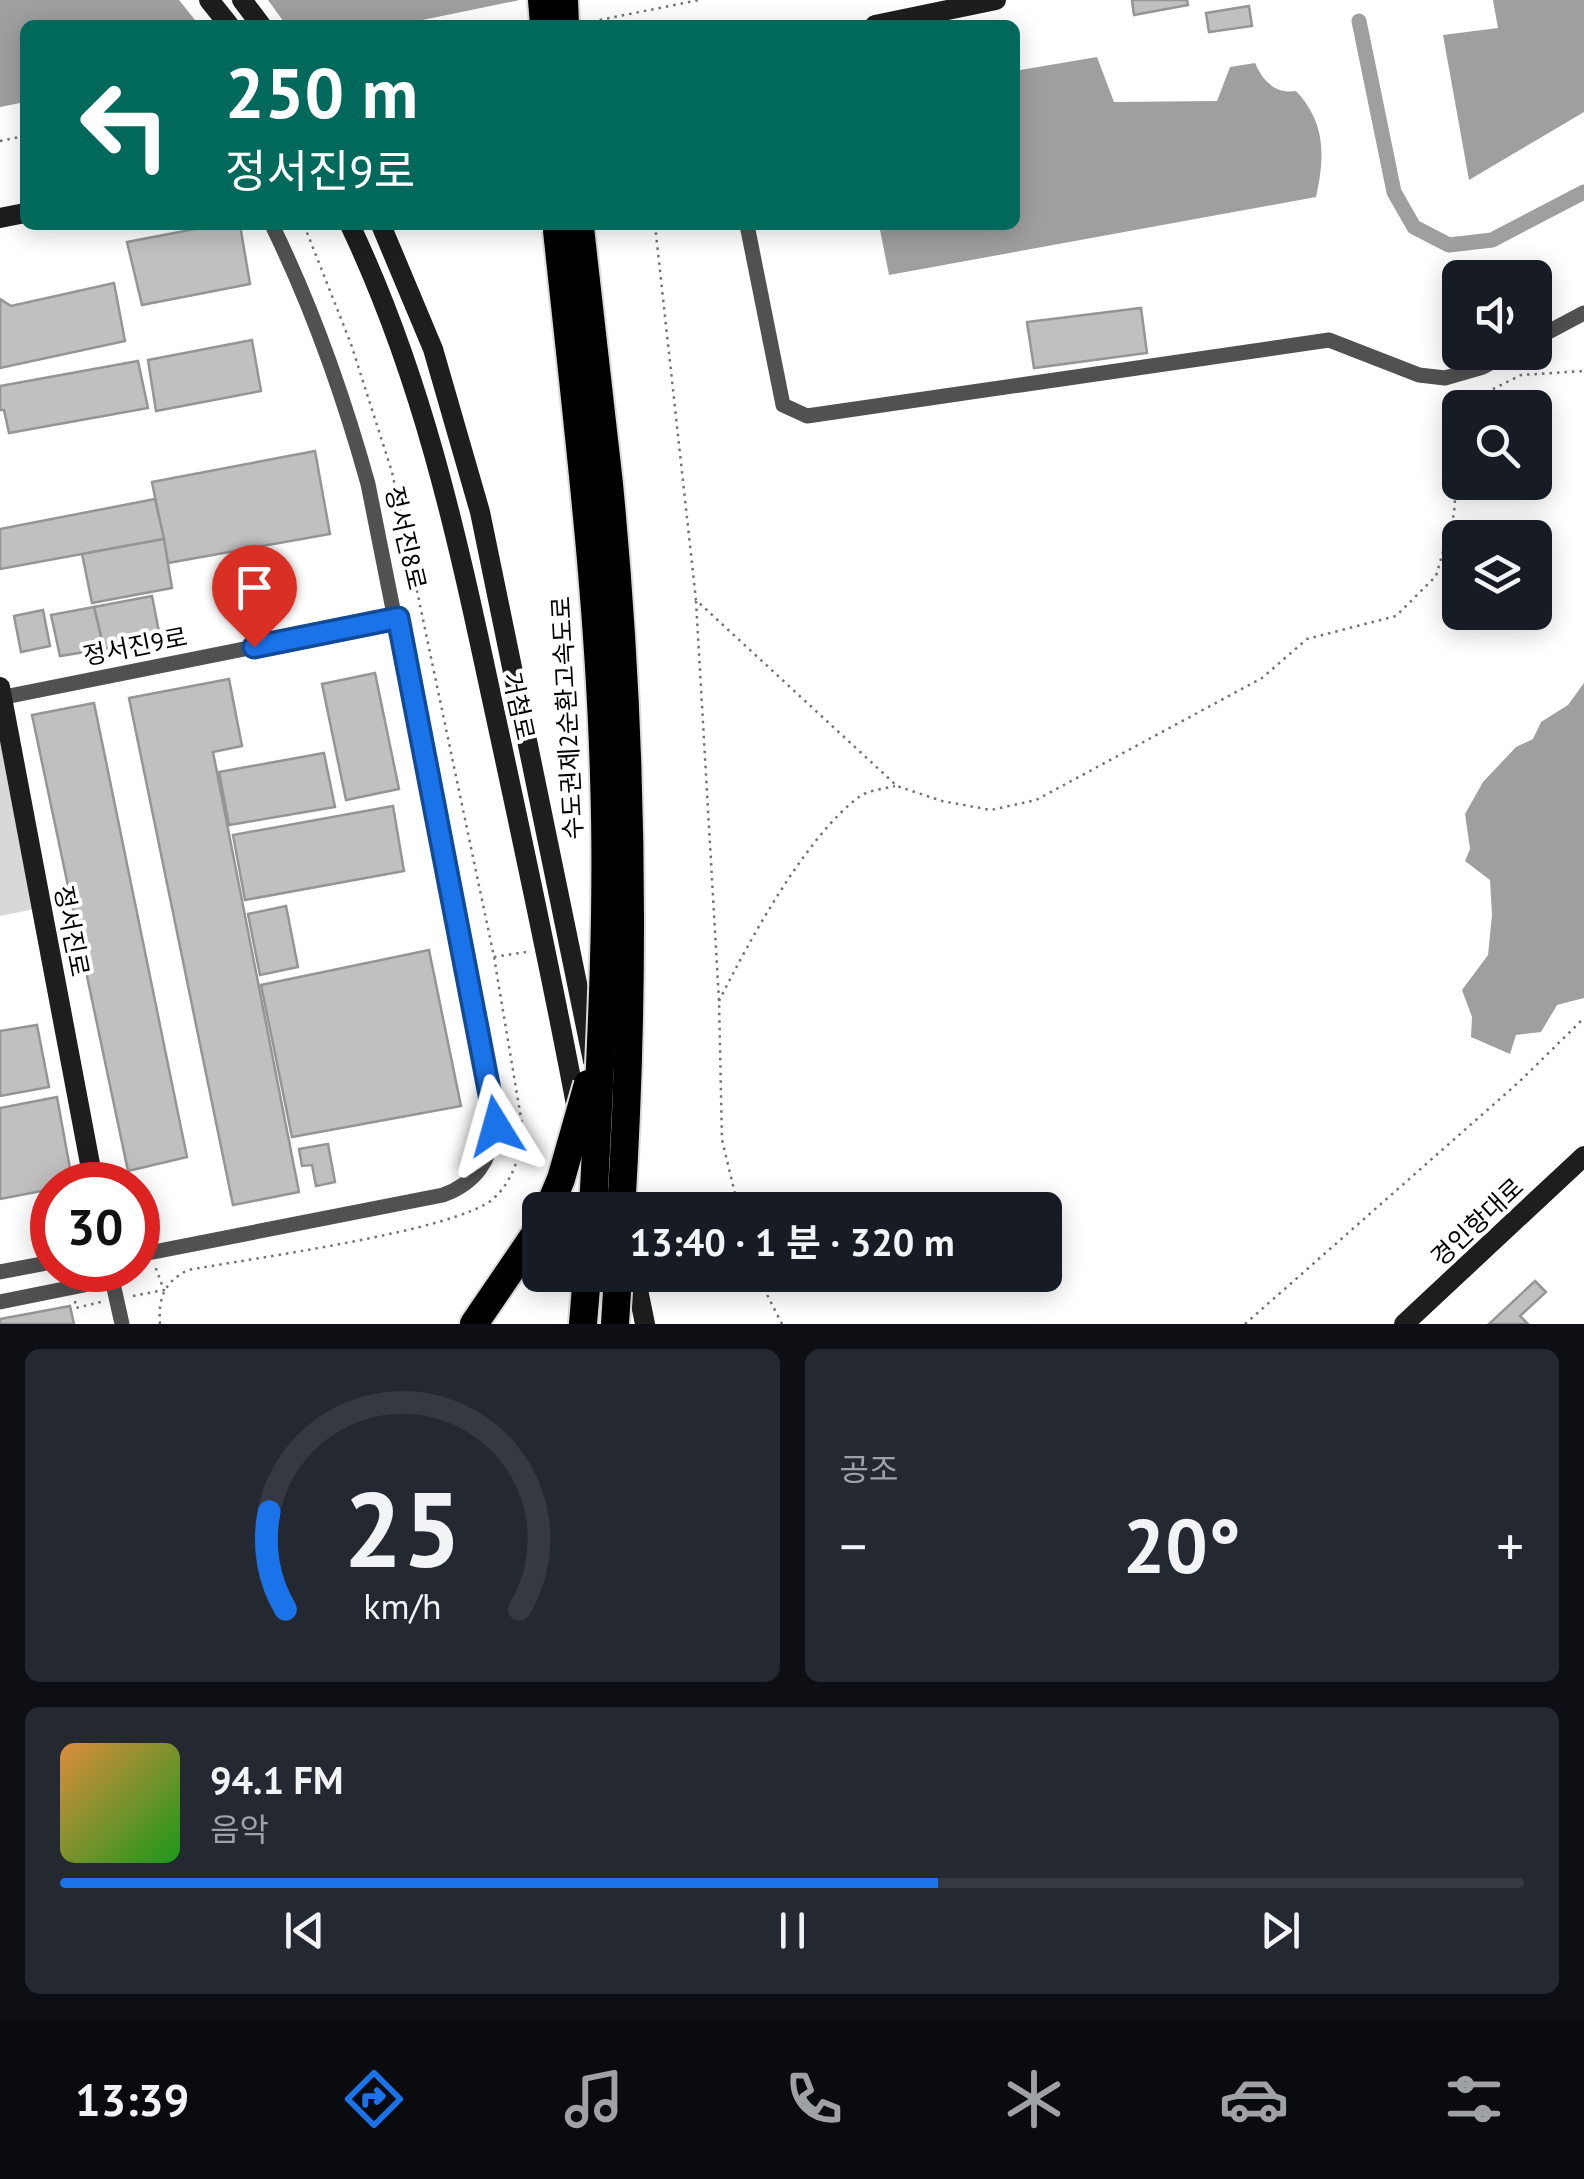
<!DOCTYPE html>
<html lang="ko">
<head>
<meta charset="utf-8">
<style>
	:root { --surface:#171b24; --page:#242831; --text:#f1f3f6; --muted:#9ea1a6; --line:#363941; --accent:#1a73e8 }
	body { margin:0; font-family:"PT Sans","Noto Sans KR",sans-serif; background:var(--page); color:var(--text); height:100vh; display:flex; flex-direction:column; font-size:38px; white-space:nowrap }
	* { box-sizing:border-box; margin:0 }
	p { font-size:32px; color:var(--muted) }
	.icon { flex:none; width:55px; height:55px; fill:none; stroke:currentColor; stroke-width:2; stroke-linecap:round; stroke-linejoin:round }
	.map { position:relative; height:1324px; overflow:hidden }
	.side { display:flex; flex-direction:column; gap:25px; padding:25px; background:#0d0f14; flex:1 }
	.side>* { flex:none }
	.banner { position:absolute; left:20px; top:20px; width:1000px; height:210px; border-radius:15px; box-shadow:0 5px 25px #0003; background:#00695c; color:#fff; overflow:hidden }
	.buttons { position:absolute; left:1442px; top:260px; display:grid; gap:20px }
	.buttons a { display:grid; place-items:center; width:110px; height:110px; border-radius:15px; background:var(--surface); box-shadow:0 5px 25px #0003; font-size:50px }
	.speed { position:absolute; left:30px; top:1162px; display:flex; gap:20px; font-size:50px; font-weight:700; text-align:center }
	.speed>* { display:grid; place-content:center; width:130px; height:130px; border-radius:50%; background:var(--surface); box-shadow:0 5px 25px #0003; line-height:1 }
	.speed .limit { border:15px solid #d22; background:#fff; color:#111 }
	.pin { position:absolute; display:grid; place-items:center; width:85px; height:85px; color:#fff; margin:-102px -42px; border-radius:50% 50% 50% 0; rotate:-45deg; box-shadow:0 0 10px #0007 }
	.pin .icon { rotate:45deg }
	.me { position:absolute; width:110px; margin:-55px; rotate:352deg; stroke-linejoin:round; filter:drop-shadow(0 0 8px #0008) }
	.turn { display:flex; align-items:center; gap:35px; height:210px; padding:0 40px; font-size:45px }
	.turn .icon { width:130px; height:130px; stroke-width:2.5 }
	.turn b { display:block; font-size:70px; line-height:85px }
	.big { font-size:75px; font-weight:600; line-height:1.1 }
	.side .widget { flex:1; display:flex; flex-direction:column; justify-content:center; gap:15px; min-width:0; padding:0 35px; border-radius:15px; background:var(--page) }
	.side .dial { align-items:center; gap:0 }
	.dial svg { height:260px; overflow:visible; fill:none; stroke:var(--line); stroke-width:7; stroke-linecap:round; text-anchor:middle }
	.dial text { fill:var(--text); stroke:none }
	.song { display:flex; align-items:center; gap:30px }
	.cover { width:120px; height:120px; border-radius:15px; background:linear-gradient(135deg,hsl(30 70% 55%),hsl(120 70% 35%)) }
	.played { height:10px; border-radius:5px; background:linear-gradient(90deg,var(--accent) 60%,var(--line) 60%) }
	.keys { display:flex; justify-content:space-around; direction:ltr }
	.heat { display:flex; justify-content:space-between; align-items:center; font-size:55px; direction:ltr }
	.side .tiles { flex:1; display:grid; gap:25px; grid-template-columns:1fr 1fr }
	.widget:last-child { grid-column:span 2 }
	.trip { position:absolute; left:522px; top:1192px; width:540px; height:100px; border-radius:15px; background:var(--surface); box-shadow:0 5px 25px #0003; font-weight:600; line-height:100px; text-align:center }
	.dock { display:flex; height:160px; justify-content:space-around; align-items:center; background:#090b0e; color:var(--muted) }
	.dock .icon { width:70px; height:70px }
	.dock .current { color:var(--accent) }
	.dock b { font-size:45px; color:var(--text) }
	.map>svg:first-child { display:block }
	.green { fill:#d8d8d8 }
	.water { fill:#9f9f9f }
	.pier { fill:#fff }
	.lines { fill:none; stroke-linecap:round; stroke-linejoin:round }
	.canal { stroke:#9f9f9f; stroke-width:15 }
	.building { fill:#c0c0c0; stroke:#959595; stroke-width:2.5 }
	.highway-casing { stroke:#dbdbdb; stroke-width:32 }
	.path { stroke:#737373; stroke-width:2.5; stroke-dasharray:2.5 5; stroke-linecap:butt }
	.street { stroke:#515151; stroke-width:15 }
	.secondary { stroke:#1e1e1e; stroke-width:20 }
	.highway { stroke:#000; stroke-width:28 }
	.highway-bridge-casing { stroke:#dbdbdb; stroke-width:32; stroke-linecap:butt }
	.highway-bridge { stroke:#000; stroke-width:28 }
	.route-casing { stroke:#114b97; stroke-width:25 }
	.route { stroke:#1a73e8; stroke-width:18 }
	.labels { text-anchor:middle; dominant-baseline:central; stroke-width:8; stroke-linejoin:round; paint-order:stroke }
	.street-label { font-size:25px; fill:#000; stroke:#fff }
</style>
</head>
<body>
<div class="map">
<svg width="1584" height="1324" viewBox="0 0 1584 1324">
	<rect width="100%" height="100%" fill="#fff"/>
	<!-- green -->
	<path class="green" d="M0 722 35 909 0 916Z"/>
	<!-- water -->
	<g class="water">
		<path d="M0 0H520L398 25H25V102L0 107Z"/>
		<path d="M1493 0H1584V112L1469 180 1443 35 1498 28Z"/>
		<path d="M1097 57 1114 102 1217 101 1230 67 1255 63C1263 81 1275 94 1296 91 1326 123 1325 157 1316 197L889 275 879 225H1015V71Z"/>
		<path d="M1584 683V998L1557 1005 1541 1032 1516 1035 1510 1054 1471 1037 1472 1017 1462 990 1488 955 1492 915 1490 880 1465 861 1470 849 1465 814 1483 782 1516 747 1533 739 1541 722 1568 705Z"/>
	</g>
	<!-- pier -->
	<path class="pier" d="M179 0H268L286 25H199Z"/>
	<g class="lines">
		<!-- canal -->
		<path class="canal" d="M1359 21 1394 192 1414 227 1449 245 1492 240 1584 192"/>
	</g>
	<!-- building -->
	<g class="building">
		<path d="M1132 0H1187L1188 5 1134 15Z"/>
		<path d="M1249 6 1252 26 1209 32 1206 13Z"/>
		<path d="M216 225H240L250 284 142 305 127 242Z"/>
		<path d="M114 283 125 341 0 368V299L11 306Z"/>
		<path d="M1141 308 1147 353 1034 368 1027 322Z"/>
		<path d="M252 340 261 391 156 411 148 360Z"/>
		<path d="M138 361 148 408 9 433 4 410H0V386Z"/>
		<path d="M315 451 330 534 168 563 152 482Z"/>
		<path d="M155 499 164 539 0 569V529Z"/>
		<path d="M164 539 172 588 92 603 82 554Z"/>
		<path d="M152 596 160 637 104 649 94 607Z"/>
		<path d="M94 607 104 649 60 656 51 615Z"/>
		<path d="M43 610 50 646 21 652 14 616Z"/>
		<path d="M375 673 399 789 346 800 322 684Z"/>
		<path d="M229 679 242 746 213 752 299 1192 233 1205 129 698Z"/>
		<path d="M94 703 187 1157 128 1171 32 715Z"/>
		<path d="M324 753 335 807 229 825 219 772Z"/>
		<path d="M393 806 404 871 245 900 233 835Z"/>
		<path d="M286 906 298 967 260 975 248 914Z"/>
		<path d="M429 950 461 1106 292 1137 261 985Z"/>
		<path d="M37 1025 49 1087 0 1096V1031Z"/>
		<path d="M57 1097 73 1185H52V1189L0 1199V1108Z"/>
		<path d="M328 1144 335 1182 316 1186 312 1165 302 1166 299 1149Z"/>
		<path d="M1535 1281 1546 1292 1520 1316 1528 1324H1489Z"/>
		<path d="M70 1306 74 1324H0V1319Z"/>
	</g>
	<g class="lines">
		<!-- highway casing -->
		<g class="highway-casing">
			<g id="highway">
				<path d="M542 0 544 25"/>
				<path d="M564 0 565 25"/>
				<path d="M474 1324 540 1227"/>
				<path d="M583 1324 587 1275"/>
			</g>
		</g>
		<!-- path -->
		<g class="path">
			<path d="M585 23 699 0"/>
			<path d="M0 141 25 136"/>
			<path d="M655 225 696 600 897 786 942 801 991 810 1036 800 1262 678 1307 639 1396 616 1436 576 1454 514 1460 425"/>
			<path d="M1462 408 1463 404 1521 375 1584 371"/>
			<path d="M696 601 719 1001 722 1140 739 1210"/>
			<path d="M494 957 526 952"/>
			<path d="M719 1001C749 941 806 836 859 797 868 790 884 789 895 786"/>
			<path d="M757 1275 782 1324"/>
			<path d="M133 1296 164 1290 155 1266"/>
			<path d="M75 1301 76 1308 101 1302"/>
			<path d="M160 1324C158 1298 164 1282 188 1270 247 1259 456 1231 493 1199 513 1181 520 1156 523 1130L494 957 392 472 351 344 304 225"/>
			<path d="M1245 1324 1519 1082 1584 1018"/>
		</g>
		<!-- street -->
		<g class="street">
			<path d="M747 225 783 405 807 416 1329 340 1419 375 1445 378 1483 367 1511 352"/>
			<path d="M1535 339 1584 313"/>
			<path d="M0 698 398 618"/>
			<path d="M138 1255 443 1195C476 1183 490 1161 496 1126L368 484C343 394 313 309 272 225"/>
			<path d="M110 1270 122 1324"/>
			<path d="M0 1272 52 1262"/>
			<path d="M0 1302 84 1285 99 1270"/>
		</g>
		<!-- secondary -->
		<g class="secondary">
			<path d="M209 0 229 25"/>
			<path d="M242 0 261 25"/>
			<path d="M875 25 996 0"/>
			<path d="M0 218 25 213"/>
			<path d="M350 225C422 377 456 531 491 695 521 833 551 971 577 1110"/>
			<path d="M381 225 433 349 480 512 593 1061"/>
			<path d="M0 687 94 1185"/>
			<path d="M635 1275 645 1324"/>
			<path d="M1404 1324 1584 1156"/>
		</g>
		<!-- highway -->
		<use href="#highway" class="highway"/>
		<!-- highway-bridge casing -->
		<g class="highway-bridge-casing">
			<g id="highway-bridge">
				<path d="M580 228C589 313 600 398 609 484 632 723 636 970 621 1210"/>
				<path d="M557 230C576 412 599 594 604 776 609 920 600 1066 593 1210"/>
				<path d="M548 1210 561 1179 588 1084"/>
				<path d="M615 1324 618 1275"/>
			</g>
		</g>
		<!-- highway-bridge -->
		<use href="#highway-bridge" class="highway-bridge"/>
	</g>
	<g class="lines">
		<!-- route casing -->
		<g class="route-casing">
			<path id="route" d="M254 647 398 618 496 1126"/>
		</g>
		<!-- route -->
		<use href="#route" class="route"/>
	</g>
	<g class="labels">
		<!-- street labels -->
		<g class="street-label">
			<text transform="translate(406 538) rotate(77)">정서진8로</text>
			<text transform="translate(135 646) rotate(-11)">정서진9로</text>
			<text transform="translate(519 706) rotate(78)">거첨로</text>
			<text transform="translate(567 718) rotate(-93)">수도권제2순환고속도로</text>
			<text transform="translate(72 931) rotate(79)">정서진로</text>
			<text transform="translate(1477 1222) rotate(-43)">경인항대로</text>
		</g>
	</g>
</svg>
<div class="buttons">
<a><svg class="icon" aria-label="sound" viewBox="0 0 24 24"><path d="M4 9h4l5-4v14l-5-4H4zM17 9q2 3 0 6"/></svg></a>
<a><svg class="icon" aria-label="search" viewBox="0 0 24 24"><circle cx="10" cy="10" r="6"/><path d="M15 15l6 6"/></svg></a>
<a><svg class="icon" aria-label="layers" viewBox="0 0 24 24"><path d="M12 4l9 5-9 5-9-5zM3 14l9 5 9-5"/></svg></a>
</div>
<div class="speed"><div class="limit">30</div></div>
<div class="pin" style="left:254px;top:647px;background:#d93025"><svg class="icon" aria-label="arrive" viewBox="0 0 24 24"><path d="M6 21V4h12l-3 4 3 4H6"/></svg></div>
<svg class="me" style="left:496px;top:1126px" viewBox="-20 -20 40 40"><path d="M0-17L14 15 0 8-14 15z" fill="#1a73e8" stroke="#fff" stroke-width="4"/></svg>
<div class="trip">13:40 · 1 분 · 320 m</div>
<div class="banner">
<div class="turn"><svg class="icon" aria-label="left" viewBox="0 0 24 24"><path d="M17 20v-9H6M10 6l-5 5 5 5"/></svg><div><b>250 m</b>정서진9로</div></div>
</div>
</div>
<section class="side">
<div class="tiles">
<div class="widget dial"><svg viewBox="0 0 100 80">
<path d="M14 69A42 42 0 1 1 86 69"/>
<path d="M14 69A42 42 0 0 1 9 39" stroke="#1a73e8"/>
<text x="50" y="56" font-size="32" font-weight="700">25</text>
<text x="50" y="72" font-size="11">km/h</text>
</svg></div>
<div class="widget"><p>공조</p>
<div class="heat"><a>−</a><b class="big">20°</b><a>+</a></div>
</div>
<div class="widget">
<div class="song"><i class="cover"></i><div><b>94.1 FM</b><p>음악</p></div></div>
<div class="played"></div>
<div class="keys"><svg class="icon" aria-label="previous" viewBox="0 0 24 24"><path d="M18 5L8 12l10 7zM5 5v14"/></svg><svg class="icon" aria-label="pause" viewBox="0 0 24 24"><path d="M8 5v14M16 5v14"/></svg><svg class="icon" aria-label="next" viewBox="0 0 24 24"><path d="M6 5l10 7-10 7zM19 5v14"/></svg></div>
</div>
</div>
</section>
<nav class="dock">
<b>13:39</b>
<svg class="icon current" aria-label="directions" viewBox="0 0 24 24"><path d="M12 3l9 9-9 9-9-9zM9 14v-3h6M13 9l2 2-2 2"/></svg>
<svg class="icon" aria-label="music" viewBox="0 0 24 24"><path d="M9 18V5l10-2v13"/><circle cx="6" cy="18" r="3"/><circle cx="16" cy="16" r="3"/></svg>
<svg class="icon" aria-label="phone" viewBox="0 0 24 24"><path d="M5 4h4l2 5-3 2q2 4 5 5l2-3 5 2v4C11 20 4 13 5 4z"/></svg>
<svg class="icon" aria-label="climate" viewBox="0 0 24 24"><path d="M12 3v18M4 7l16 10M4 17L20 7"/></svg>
<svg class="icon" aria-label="car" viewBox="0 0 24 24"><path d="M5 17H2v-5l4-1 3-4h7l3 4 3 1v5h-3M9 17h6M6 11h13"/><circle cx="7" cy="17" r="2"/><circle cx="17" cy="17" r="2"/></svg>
<svg class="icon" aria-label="filters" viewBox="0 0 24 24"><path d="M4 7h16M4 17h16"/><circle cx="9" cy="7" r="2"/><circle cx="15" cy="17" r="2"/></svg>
</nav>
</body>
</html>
